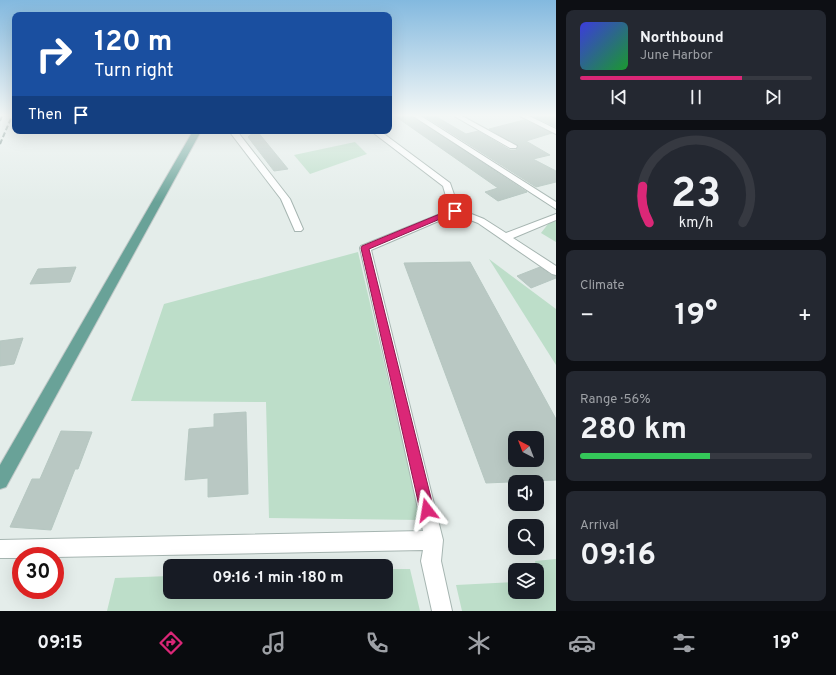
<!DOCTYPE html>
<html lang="en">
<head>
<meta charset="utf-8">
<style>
	:root { --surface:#171b24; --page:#242831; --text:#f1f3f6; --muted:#9ea1a6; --line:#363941; --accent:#db2777 }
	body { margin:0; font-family:Overpass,sans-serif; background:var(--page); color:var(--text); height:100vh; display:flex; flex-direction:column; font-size:15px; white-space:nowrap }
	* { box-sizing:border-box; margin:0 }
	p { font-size:13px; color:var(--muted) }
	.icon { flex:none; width:22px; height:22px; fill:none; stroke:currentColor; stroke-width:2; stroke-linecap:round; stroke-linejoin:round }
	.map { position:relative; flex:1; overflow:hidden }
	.details { display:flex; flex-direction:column; gap:10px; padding:10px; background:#0d0f14; width:280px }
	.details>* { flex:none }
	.top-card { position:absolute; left:12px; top:12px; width:380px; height:122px; border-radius:8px; box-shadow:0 4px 16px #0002; background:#1a4fa0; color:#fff; overflow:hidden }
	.needle { width:26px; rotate:318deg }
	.buttons { position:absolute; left:508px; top:431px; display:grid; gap:8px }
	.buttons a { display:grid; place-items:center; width:36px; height:36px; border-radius:8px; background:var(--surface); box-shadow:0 4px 16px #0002; font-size:20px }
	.speed { position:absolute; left:12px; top:547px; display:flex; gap:8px; font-size:20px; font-weight:700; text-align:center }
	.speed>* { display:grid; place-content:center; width:52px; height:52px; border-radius:50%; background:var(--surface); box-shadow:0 4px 16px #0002; line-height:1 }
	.speed .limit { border:6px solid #d22; background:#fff; color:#111 }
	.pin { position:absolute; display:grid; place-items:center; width:34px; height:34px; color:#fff; margin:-17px; border-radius:8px; box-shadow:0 2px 6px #0006 }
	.me { position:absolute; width:44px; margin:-22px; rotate:346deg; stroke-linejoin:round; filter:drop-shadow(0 0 3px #0008) }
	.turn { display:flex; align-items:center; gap:14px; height:84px; padding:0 16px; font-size:18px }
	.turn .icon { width:52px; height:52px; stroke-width:2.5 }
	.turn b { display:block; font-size:28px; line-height:34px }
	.then { display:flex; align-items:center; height:38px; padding:0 16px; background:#0003; gap:8px; font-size:15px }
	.big { font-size:30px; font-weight:700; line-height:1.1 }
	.details .tile { flex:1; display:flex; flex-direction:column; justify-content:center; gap:6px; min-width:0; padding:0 14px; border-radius:8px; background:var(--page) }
	.details .dial { align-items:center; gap:0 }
	.dial svg { height:104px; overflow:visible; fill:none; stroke:var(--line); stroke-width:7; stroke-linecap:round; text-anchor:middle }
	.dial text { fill:var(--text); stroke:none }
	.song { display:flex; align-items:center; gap:12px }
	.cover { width:48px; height:48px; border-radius:6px; background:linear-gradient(135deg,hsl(240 70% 55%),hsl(130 70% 35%)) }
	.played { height:4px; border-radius:2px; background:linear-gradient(90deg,var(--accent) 70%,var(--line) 70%) }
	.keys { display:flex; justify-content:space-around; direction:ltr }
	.heat { display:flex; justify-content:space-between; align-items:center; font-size:22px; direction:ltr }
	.charge { height:6px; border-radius:3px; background:linear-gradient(90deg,#34c759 56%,var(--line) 0) }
	.trip { position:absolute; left:163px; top:559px; width:230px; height:40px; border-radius:8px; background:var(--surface); box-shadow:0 4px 16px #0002; font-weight:700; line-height:40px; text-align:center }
	.tabs { display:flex; height:64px; justify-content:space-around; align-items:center; background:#090b0e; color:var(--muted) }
	.tabs .icon { width:28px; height:28px }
	.tabs .current { color:var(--accent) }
	.tabs b { font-size:18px; color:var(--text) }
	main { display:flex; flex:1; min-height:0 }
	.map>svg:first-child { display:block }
	.green { fill:#bddec9 }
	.building { fill:#b9c8c3; stroke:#b6c7c1; fill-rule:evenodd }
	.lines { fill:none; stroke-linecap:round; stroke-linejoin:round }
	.street-casing { stroke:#a6b5b1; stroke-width:2 }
	.primary-casing { stroke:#c1c9c8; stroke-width:2 }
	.street { fill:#fff; fill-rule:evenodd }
	.primary { fill:#69a298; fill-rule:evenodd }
	.rail { stroke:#5e7a75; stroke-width:2; stroke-dasharray:5 2.5; stroke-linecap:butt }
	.route { fill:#db2777; stroke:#8e194d }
</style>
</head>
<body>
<main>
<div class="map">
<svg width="556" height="611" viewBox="0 0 556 611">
	<rect width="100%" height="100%" fill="#e4edea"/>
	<!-- green -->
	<g class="green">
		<path d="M355 142 367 154 310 174 294 155Z"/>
		<path d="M555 215H556V242L541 233Z"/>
		<path d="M358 252 421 520 269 518 266 402 131 401 164 304Z"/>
		<path d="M489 259 556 309V365Z"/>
		<path d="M556 559V611H462L456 585 515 582V592H537V580H538L535 561Z"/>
		<path d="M386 569H410L420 611H107L115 578 170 576V592H386Z"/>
	</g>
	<!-- building -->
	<g class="building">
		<path d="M395 116H412L527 192 498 201 485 192 498 188Z"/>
		<path d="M424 116H435L466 134 478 131 510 150H516L518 146 489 129 524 120 552 133 526 141 550 155 533 159 556 171V182L536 187Z"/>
		<path d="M537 116H556V127L534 117Z"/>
		<path d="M255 131H257L288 169 274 171 248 137Z"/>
		<path d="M470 262 556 419V480L486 483 404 263ZM515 438H537V460H515Z"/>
		<path d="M76 267 70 282 30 284 38 269Z"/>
		<path d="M540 267 551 275 556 276V278L531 288 517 276Z"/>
		<path d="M23 338 14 364 0 366V341Z"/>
		<path d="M246 412 248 494 208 497V478L185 480 189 429 214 427V414Z"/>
		<path d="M61 431 92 432 78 469H75L51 530 10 527 32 479H40Z"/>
	</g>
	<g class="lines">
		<!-- street casing -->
		<g class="street-casing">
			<g id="street">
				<path d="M413 116H421L556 202V209Z"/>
				<path d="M454 116H462L517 146 516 148H510Z"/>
				<path d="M520 116H529L556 129V134Z"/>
				<path d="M229 131H237L290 199 303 229 301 231H295L281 199Z"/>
				<path d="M371 131H380L450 183 459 209 484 219 506 233 556 214V220L513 238 556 266V275L552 274 478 223 455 214 371 250 443 540 441 561 452 611H432L421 561 423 550 55 557V556H21V558H0V540L423 531 360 248 361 246 450 210 443 186Z"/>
			</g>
		</g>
		<!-- primary casing -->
		<g class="primary-casing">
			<path id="primary" d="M193 131H201L6 487 0 489V465Z"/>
		</g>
		<!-- street -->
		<use href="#street" class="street"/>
		<!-- primary -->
		<use href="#primary" class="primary"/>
		<!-- rail -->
		<g class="rail">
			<path d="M0 121 2 116"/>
			<path d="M0 144 12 116"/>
		</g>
	</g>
	<!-- sky -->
	<linearGradient id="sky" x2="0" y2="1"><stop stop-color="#83b9df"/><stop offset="0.57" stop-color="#f3f7f6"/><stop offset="1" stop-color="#f3f7f6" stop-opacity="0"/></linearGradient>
	<rect width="556" height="202" fill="url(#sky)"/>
	<!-- route -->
	<path class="route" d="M452 209H458L459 211 369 249 434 510 432 514 427 516 422 514 420 510 361 248 362 246Z"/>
</svg>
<div class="buttons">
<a><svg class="needle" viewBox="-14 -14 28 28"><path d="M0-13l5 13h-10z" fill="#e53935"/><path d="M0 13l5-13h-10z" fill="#9ea1a6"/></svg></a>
<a><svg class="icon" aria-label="sound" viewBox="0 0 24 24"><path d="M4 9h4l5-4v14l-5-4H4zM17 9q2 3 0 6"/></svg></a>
<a><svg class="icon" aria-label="search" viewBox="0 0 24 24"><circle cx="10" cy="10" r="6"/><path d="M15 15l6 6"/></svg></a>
<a><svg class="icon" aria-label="layers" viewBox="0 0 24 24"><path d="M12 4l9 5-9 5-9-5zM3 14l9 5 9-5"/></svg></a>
</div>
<div class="speed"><div class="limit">30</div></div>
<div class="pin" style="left:455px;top:211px;background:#d93025"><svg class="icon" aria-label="arrive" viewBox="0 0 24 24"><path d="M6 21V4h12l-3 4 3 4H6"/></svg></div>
<svg class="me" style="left:427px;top:510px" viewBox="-20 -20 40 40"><path d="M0-17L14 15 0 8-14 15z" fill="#db2777" stroke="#fff" stroke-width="4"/></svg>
<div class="trip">09:16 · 1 min · 180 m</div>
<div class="top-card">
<div class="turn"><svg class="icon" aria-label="right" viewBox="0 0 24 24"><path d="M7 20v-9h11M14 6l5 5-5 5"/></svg><div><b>120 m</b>Turn right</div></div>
<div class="then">Then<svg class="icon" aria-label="arrive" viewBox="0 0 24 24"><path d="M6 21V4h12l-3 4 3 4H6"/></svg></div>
</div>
</div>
<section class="details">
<div class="tile">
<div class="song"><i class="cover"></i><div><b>Northbound</b><p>June Harbor</p></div></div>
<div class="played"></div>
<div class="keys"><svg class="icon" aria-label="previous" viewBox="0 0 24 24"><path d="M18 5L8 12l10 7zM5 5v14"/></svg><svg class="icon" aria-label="pause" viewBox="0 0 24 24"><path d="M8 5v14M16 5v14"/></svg><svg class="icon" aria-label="next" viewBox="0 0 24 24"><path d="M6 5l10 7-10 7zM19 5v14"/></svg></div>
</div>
<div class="tile dial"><svg viewBox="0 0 100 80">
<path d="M14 69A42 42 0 1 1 86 69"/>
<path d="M14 69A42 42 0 0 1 9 41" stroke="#db2777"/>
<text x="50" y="56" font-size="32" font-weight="700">23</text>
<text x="50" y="72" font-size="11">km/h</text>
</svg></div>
<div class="tile"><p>Climate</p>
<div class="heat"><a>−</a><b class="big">19°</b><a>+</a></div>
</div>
<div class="tile"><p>Range · 56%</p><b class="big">280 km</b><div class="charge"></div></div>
<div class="tile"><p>Arrival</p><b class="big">09:16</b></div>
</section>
</main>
<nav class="tabs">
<b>09:15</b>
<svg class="icon current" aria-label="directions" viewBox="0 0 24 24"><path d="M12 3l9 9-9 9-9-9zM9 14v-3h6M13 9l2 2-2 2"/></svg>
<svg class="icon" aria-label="music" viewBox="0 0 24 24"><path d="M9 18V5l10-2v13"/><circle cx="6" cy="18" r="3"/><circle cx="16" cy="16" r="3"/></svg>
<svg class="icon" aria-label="phone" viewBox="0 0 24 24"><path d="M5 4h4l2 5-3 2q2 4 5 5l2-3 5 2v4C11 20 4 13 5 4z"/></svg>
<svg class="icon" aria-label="climate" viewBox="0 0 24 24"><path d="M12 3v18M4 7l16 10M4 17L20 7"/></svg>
<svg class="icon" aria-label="car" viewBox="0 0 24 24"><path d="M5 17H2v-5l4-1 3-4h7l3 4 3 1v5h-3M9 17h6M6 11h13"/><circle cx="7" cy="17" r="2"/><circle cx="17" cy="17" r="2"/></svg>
<svg class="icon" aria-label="filters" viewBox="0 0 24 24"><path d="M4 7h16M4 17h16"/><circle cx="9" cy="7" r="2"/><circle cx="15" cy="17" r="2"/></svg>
<b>19°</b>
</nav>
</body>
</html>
